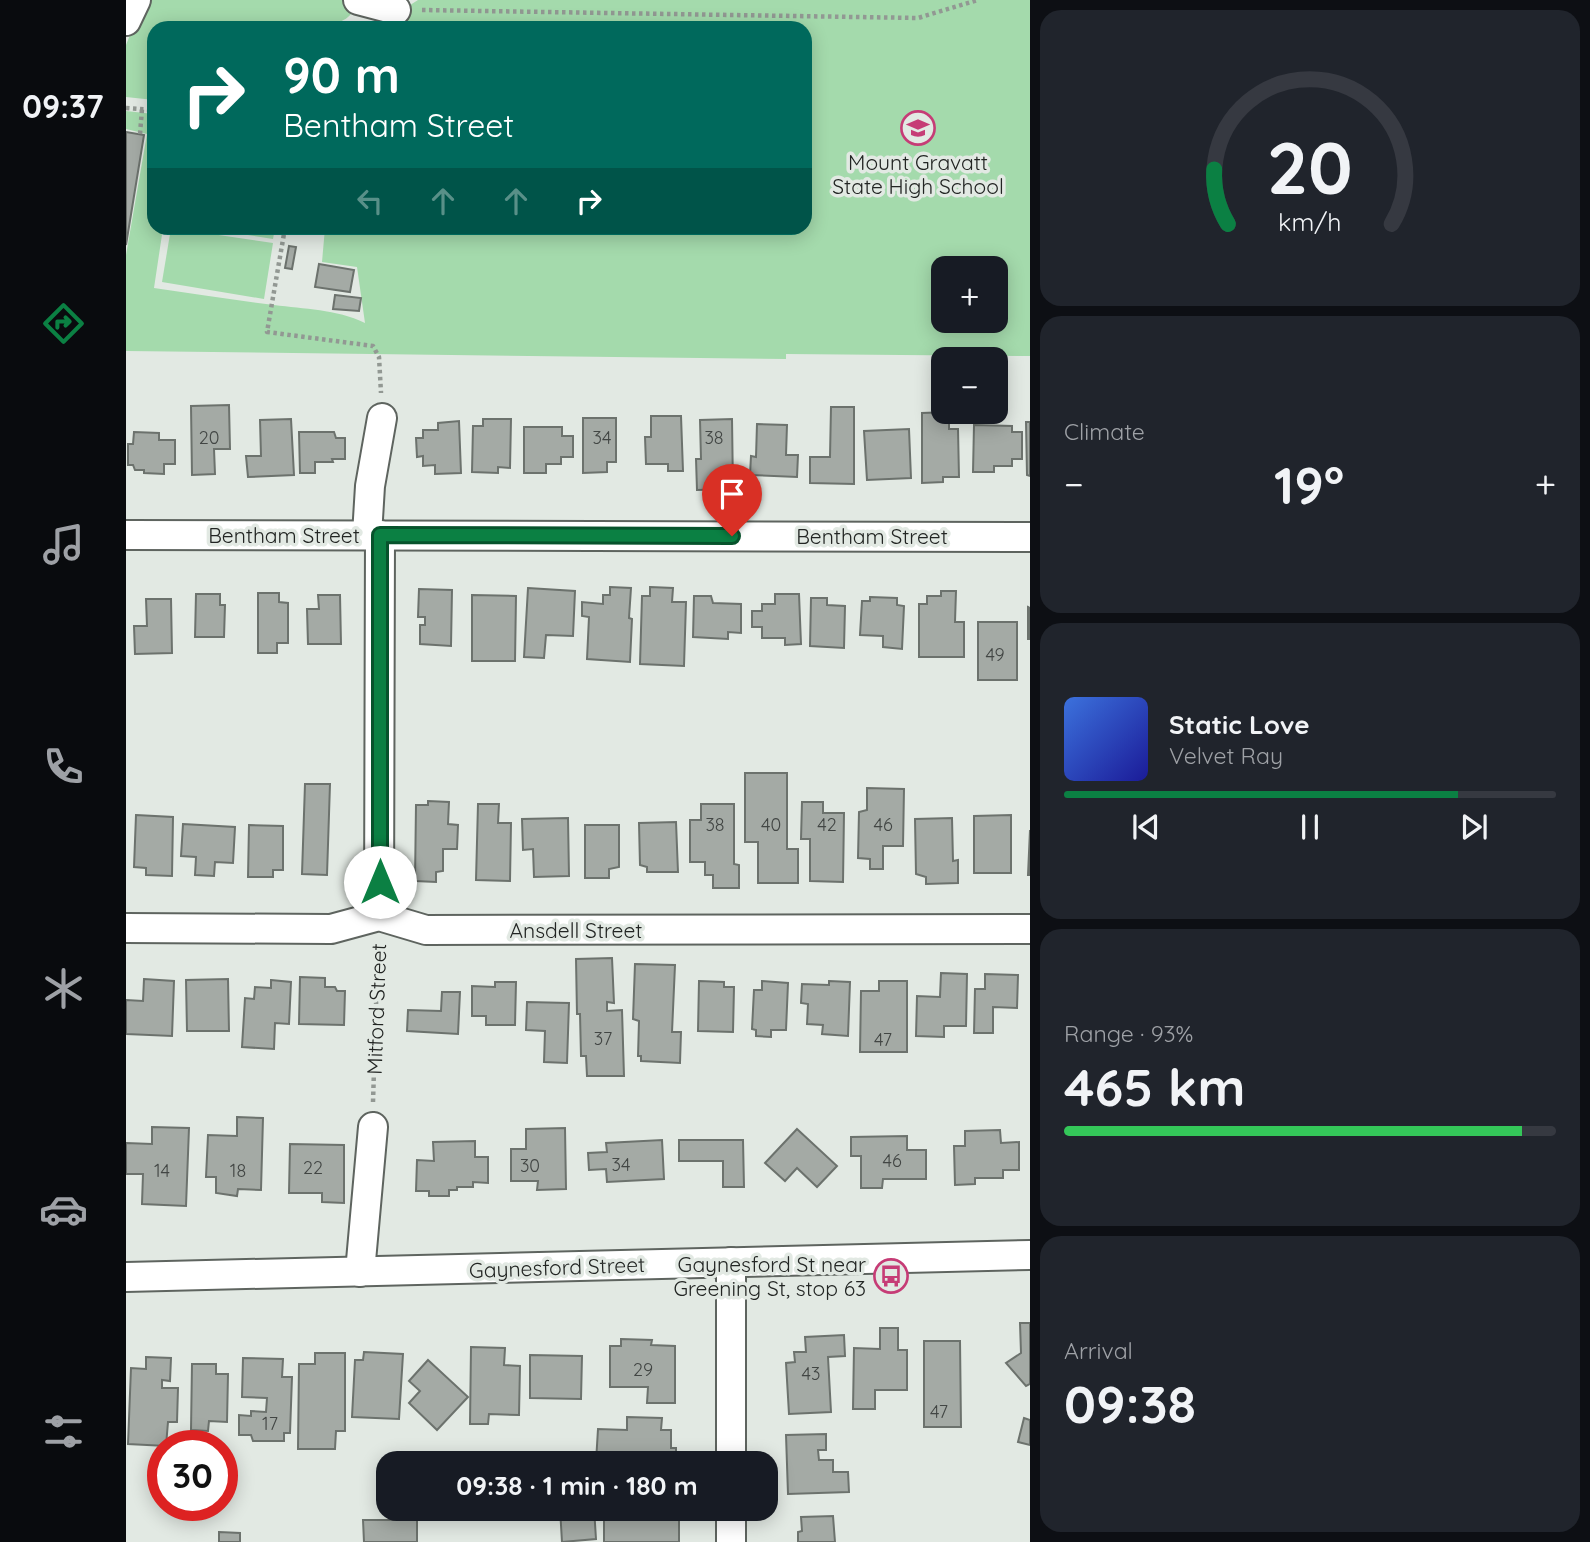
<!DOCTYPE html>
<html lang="en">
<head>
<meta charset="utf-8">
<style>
	:root { --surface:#171b24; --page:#20242c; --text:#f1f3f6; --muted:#9ea1a6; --line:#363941; --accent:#0b8043 }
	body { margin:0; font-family:Quicksand,sans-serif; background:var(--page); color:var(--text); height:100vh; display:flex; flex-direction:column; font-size:26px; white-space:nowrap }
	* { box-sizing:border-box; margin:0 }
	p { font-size:23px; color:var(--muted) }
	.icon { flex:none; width:38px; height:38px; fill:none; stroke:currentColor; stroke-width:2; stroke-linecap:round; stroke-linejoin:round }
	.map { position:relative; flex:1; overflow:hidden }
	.details { display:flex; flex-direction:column; gap:10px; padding:10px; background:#0d0f14; width:560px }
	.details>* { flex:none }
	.banner { position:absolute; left:21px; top:21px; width:665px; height:214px; border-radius:21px; box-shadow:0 4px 18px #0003; background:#00695c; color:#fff; overflow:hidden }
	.buttons { position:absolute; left:805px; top:256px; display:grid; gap:14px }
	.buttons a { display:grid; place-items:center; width:77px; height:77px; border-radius:14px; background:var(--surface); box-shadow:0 4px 18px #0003; font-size:35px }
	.speed { position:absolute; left:21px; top:1430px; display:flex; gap:14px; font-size:35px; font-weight:700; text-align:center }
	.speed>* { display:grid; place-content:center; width:91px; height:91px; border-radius:50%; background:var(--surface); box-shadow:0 4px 18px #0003; line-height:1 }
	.speed .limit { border:10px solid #d22; background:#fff; color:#111 }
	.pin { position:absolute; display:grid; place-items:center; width:60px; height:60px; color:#fff; margin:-72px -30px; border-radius:50% 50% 50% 0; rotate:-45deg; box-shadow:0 0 7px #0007 }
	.pin .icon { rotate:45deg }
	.me { position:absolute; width:77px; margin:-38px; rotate:0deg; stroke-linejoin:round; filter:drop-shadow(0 0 5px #0008) }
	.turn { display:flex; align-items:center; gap:24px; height:147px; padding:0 21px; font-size:32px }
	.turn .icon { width:91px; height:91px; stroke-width:2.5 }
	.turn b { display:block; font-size:49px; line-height:60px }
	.lanes { display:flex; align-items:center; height:66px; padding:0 21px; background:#0003; justify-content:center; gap:35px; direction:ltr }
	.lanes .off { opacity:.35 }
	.big { font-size:52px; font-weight:700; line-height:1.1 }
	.details .card { flex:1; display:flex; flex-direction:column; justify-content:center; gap:10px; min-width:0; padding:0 24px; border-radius:21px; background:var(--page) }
	.details .dial { align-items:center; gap:0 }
	.dial svg { height:182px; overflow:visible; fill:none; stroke:var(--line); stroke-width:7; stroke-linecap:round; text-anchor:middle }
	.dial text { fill:var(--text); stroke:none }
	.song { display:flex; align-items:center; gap:21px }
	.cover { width:84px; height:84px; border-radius:10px; background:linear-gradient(135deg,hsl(220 70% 55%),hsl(240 70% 35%)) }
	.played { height:7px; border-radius:4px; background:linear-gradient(90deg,var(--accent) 80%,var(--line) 80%) }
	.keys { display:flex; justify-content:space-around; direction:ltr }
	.heat { display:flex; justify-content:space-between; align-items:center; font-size:38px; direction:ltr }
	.charge { height:10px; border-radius:5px; background:linear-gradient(90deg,#34c759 93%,var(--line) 0) }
	.trip { position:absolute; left:250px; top:1451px; width:402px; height:70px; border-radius:21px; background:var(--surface); box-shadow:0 4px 18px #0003; font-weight:700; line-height:70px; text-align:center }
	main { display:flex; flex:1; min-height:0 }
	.tabs { display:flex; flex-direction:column; width:126px; justify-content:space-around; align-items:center; background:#090b0e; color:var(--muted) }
	.tabs .icon { width:49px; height:49px }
	.tabs .on { color:var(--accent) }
	.tabs b { font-size:32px; color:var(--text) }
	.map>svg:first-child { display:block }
	.green { fill:#a4daac; fill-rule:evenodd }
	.building { fill:#a4aaa5; stroke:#6c726d; stroke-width:2 }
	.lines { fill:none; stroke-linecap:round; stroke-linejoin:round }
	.minor-casing { stroke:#5e645f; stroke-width:32 }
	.path { stroke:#929893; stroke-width:4.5; stroke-dasharray:3.5 3.5; stroke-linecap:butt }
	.minor { stroke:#fff; stroke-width:28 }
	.route-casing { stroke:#07532c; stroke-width:18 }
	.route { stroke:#0b8043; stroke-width:12 }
	.labels { text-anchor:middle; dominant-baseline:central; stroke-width:7; stroke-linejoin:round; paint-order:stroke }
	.number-label { font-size:18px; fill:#424644 }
	.poi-label { font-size:21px; fill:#222523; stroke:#e2e9e3 }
	.street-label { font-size:21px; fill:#222523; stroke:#e2e9e3 }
</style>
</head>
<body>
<main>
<nav class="tabs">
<b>09:37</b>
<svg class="icon on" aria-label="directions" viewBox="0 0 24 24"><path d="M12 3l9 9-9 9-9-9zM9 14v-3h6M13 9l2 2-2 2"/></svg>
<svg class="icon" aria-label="music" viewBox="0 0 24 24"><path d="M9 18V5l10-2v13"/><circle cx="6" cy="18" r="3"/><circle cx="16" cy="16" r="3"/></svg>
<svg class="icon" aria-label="phone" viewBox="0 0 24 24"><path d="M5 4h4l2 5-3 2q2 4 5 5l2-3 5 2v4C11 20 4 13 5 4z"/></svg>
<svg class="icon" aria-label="climate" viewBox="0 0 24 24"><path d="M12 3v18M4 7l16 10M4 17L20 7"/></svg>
<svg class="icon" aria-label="car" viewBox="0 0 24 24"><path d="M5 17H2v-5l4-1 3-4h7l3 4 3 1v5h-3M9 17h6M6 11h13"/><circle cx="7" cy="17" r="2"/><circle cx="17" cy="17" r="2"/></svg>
<svg class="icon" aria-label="filters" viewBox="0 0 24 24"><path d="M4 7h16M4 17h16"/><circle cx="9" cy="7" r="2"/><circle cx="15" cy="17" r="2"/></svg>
</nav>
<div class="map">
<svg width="904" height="1542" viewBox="0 0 904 1542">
	<rect width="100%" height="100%" fill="#e2e9e3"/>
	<!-- green -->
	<g class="green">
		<path d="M18 0H216L232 4C229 8 226 14 222 17 200 37 98 27 68 22L67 28H28V100L0 97V45Z"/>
		<path d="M292 0H904V356L660 354V359L0 351V255L21 134 0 129V111L28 114V228H37L28 288C68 294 108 300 148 305 178 309 210 309 239 323L231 267 196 262 199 228H679V28H248ZM817 268H870V320H817Z"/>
		<path d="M45 228 147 243 138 299 36 282Z"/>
		<path d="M76 228H149L147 239Z"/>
	</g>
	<!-- building -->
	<g class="building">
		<path d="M0 132 18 135 0 245Z"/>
		<path d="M163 246 170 247 166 269 159 268Z"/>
		<path d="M193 264 228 270 224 292 189 287Z"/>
		<path d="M209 295 235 298 233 311 207 309Z"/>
		<path d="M103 405 104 449H88L89 474 66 475 65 406Z"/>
		<path d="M705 407H728V484L684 483V457H704Z"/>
		<path d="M823 412V429H832L833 477H817V482L796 483V413Z"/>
		<path d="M525 416H555L557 471H542V464H520L519 437H525Z"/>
		<path d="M457 418H490V462H481V472L457 473Z"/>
		<path d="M165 419 168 475 122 477 120 456H135L134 420Z"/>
		<path d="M357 419H385L384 468 372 467V473L346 472 347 426H357Z"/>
		<path d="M606 419 607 489 571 490 570 459H575L574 420Z"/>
		<path d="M333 421 335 473 309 474V465L297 466V456L291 457 290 438H297V430H312V423Z"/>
		<path d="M900 422H904V476L901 475Z"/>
		<path d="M631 424 661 425 660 455H672L671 477 624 475 625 456 630 457Z"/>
		<path d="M848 425 886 426V432H896V459H886V466H868V472H847Z"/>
		<path d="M398 427H436V436H447V457H435V464H420V473H398Z"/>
		<path d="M783 429 785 478 741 480 738 431Z"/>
		<path d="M8 432 33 433V440H49V464H38V474L18 473V470H9L7 465H2V444H7Z"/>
		<path d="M173 432H208L210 438H219V459H206L207 462H189V473H174Z"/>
		<path d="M484 587 505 588 503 618 506 619 504 662 461 659 463 617 456 616V602L477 604V595H484Z"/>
		<path d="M524 587 547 588 546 602H560L558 666 514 664 516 596H524Z"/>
		<path d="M402 588 449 591 447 636 420 635 418 658 398 657Z"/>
		<path d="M293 589 326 590 325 646 294 644V625H299V617H292Z"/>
		<path d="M815 591H830L829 622H838V657H793V604H801V596H815Z"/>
		<path d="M132 593H153V602L162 603V643H151V653H132Z"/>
		<path d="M70 594H94V605H99L98 637H69Z"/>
		<path d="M649 594H673L675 644 659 645V638H636V627H626V611H636V604H649Z"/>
		<path d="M192 595H214L215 644H182L181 609H193Z"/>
		<path d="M346 595 390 596 389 661H346Z"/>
		<path d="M568 596H585L587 603 615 604V633L602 632V639L567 637Z"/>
		<path d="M744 597 771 598V605L778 606 776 649 757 647V636L734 635 736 601H744Z"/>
		<path d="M685 598H701V605L719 606 718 648 684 646Z"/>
		<path d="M20 599H45L46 653 9 654 8 626H21Z"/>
		<path d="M902 607 904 608V639H902Z"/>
		<rect x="852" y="622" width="39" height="58"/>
		<path d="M619 773H661V849H672V883H632V842H619Z"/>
		<path d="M179 784H204L201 875 176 874Z"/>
		<path d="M741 788 778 789 777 846H757V869H744V859L732 858 733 812 741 810Z"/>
		<path d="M302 801 323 802 322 824 332 825 331 849H317V871L310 872V882L289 881 290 805H302Z"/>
		<path d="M676 802H697V813H718L717 882 684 881V839H675Z"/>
		<path d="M352 804H373L372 823H385L384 881 350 880Z"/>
		<path d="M575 804H608V864L613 865V888H587V875H579V862H564V820H575Z"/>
		<path d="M10 815 47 817 46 876 20 875V868L8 867Z"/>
		<path d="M885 815V873H848V816Z"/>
		<path d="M442 818 443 876 408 877 407 849 397 850 396 819Z"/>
		<path d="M826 818 827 861 832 860V883L800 884V877L790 874 789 819Z"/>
		<path d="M550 822 552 872H521V867L514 865 513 823Z"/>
		<path d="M57 824 109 827 107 863 89 862 88 876 69 875 70 857 55 856Z"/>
		<path d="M123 825 157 826V870H147V877H122Z"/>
		<path d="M459 825H493V867L483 869V878H459Z"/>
		<path d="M904 830V875H902Z"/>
		<path d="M486 958 488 1003 481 1002V1011L496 1010 498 1076H461L460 1056H455L454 1014H451L450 959Z"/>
		<path d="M509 964 549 965 546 1032H555L554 1063 515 1061V1056H512L513 1021 507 1019Z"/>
		<path d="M815 973 841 974 840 1026H818V1037L790 1036 791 996 814 997Z"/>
		<path d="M859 974 892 975 891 1008 867 1007V1033H848L849 989H859Z"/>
		<path d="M174 977 199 978V987H209L211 991H219L218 1025 173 1024Z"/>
		<path d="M18 979 48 981 46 1036 0 1034V1000L17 1001Z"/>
		<path d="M102 979 103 1031H61L60 980Z"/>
		<path d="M145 980 165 982 163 1024 149 1023 148 1049 116 1047 119 998 128 999 129 987 145 988Z"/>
		<path d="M573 981 598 982V987H608L607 1032 572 1031Z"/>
		<path d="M636 981 662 983 660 1030H645V1037L630 1036V1030L626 1029 628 990H636Z"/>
		<path d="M703 981 724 982 722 1036 696 1034 697 1025 681 1024 682 1004 675 1003 676 984 703 985Z"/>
		<path d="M753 981H781V1052H734L735 991H753Z"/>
		<path d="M369 982H390L389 1025H360V1016H346V986L369 987Z"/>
		<path d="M316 992H334L332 1034 281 1031 282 1010 315 1011Z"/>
		<path d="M401 1002 443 1003 441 1063 418 1062 419 1031 400 1030Z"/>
		<path d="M111 1117 137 1118 135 1190 112 1189 111 1196 90 1193V1177H80L82 1135 111 1136Z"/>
		<path d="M26 1127 63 1128 60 1206 16 1204 17 1174H0V1143L26 1144Z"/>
		<path d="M439 1128 440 1189 411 1190 412 1181H385V1149H400V1129Z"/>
		<path d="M671 1129 711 1166 691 1187 671 1168 659 1181 639 1163Z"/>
		<path d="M874 1130 875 1143 893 1142V1170H877V1178H849V1184L829 1185 828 1146H839V1131Z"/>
		<path d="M781 1136V1150H800V1179H757L756 1188H735V1156H725V1137Z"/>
		<path d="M536 1140 538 1179 481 1182 480 1169 463 1170 462 1153 481 1152 480 1143Z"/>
		<path d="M553 1140H617L618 1187H597V1161H553Z"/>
		<path d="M349 1141V1157H362V1183L347 1182V1187H331V1190H323V1196H303V1191H290L291 1160 308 1161 307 1142Z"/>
		<path d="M164 1144 218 1145V1203L196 1202V1193H163Z"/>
		<path d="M894 1323H904V1384L900 1386 880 1363 895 1353Z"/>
		<path d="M754 1328H772V1350H781V1390H749V1409H727L728 1348 754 1349Z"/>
		<path d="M718 1335 719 1356 702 1357 705 1412 663 1414 660 1363 669 1362 668 1352H680L679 1337Z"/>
		<path d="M495 1339 526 1340 525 1345 549 1346V1403H521L522 1387H484V1346H495Z"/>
		<path d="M798 1341H834L835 1427H798Z"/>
		<path d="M345 1347 379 1348 378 1365 394 1366 393 1415 363 1414 362 1424H344Z"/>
		<path d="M238 1352 277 1354 273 1419 226 1417 229 1360H237Z"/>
		<path d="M189 1353H219V1431H210L209 1449H172L173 1364H189Z"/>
		<path d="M404 1355 456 1356 455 1399 404 1398Z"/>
		<path d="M20 1357 45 1358 44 1381 36 1380V1388H52L51 1422H42L40 1446 2 1444 5 1368 20 1369Z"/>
		<path d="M117 1358 157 1359 156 1377H166L164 1433H158V1441H127L125 1435H113V1415L125 1416V1411L140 1412 141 1398 116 1397Z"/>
		<path d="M302 1360 342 1397 311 1430 283 1403 294 1391 283 1381Z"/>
		<path d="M66 1364H90V1374H102L101 1422 83 1421 82 1431 65 1430Z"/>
		<path d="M501 1417 536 1418 535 1430H545V1448H550V1463L470 1462 472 1429 501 1430Z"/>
		<path d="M898 1418 904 1420V1445L892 1442Z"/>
		<path d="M700 1434V1450H692L693 1460H707V1472H722L723 1492 662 1494 660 1435Z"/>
		<path d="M434 1508H468L470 1539 436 1542Z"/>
		<rect x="478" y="1512" width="75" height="30"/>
		<path d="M707 1516 709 1542H672V1532L676 1531 675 1517Z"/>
		<path d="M237 1520H291V1542H238Z"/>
		<path d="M93 1532 114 1533V1542H93Z"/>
	</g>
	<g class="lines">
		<!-- minor casing -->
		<g class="minor-casing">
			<g id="minor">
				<path d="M232 0 270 10"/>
				<path d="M0 21 10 0"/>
				<path d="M0 535 904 537"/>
				<path d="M241 535 244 486 256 418"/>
				<path d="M253 916 254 535"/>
				<path d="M0 928 205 929 253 916 300 930 904 929"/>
				<path d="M605 1262V1463"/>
				<path d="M234 1272 247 1127"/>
				<path d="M0 1277 904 1255"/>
				<path d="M605 1508V1542"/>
			</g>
		</g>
		<!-- path -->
		<g class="path">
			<path d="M296 10 792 18 852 0"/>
			<path d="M0 108 28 110"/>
			<path d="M14 134 16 109"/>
			<path d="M159 228 141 332 247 346 253 357 255 393"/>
			<path d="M247 1102 252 942"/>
		</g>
		<!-- minor -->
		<use href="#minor" class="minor"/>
	</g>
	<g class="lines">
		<!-- route casing -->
		<g class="route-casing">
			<path id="route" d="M254 882V535L606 536"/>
		</g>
		<!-- route -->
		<use href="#route" class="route"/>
	</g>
	<!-- icons -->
	<defs>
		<g id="school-ring" transform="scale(1.75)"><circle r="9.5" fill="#e2e9e3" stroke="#c63c76" stroke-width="1.5"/><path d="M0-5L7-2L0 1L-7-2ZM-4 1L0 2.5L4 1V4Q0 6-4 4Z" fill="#c63c76"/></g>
		<g id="bus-ring" transform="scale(1.75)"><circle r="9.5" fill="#e2e9e3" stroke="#c63c76" stroke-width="1.5"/><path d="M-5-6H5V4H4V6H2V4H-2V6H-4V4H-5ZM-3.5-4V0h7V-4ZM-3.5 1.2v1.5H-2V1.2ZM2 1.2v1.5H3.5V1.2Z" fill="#c63c76"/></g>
	</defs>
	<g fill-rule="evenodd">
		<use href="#school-ring" x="792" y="128"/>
		<use href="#bus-ring" x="765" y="1276"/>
	</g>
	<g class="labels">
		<!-- number labels -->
		<g class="number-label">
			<text x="83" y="437">20</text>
			<text x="476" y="437">34</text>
			<text x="588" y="437">38</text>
			<text x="869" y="654">49</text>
			<text x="589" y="824">38</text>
			<text x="645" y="824">40</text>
			<text x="701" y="824">42</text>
			<text x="757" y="824">46</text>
			<text x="477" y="1038">37</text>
			<text x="757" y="1039">47</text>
			<text x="766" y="1160">46</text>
			<text x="495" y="1164">34</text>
			<text x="404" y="1165">30</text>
			<text x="187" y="1167">22</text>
			<text x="36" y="1170">14</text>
			<text x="112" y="1170">18</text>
			<text x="517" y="1369">29</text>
			<text x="685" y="1373">43</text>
			<text x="813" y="1411">47</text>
			<text x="144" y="1423">17</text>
		</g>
		<!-- poi labels -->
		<g class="poi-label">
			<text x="792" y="162">Mount Gravatt<tspan x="792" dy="24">State High School</tspan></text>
			<text x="740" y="1264" text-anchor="end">Gaynesford St near<tspan x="740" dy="24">Greening St, stop 63</tspan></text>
		</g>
		<!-- street labels -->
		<g class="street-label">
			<text x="158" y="535">Bentham Street</text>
			<text x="746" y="536">Bentham Street</text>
			<text x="450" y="930">Ansdell Street</text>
			<text transform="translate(250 1009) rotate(-88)">Mitford Street</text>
			<text transform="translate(431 1267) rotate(-2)">Gaynesford Street</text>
		</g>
	</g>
</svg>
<div class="buttons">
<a>+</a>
<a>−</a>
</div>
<div class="speed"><div class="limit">30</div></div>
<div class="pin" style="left:606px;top:536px;background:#d93025"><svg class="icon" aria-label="arrive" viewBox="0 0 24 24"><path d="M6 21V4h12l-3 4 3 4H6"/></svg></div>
<svg class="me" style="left:254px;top:882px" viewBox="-20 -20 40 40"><circle r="19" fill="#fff"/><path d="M0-13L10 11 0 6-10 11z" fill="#0b8043"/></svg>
<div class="trip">09:38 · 1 min · 180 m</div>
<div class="banner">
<div class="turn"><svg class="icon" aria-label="right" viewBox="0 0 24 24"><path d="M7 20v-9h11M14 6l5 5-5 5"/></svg><div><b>90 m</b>Bentham Street</div></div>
<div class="lanes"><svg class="icon off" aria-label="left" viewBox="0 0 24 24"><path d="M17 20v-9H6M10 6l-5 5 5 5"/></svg><svg class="icon off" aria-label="ahead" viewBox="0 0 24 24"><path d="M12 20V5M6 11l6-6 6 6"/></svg><svg class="icon off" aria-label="ahead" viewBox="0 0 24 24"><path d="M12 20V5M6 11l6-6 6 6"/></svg><svg class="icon" aria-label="right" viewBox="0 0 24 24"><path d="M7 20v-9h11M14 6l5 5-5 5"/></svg></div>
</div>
</div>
<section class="details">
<div class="card dial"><svg viewBox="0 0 100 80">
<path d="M14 69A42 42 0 1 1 86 69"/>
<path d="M14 69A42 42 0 0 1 8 45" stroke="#0b8043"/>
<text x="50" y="56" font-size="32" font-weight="700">20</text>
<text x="50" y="72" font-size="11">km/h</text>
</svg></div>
<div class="card"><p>Climate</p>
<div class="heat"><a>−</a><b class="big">19°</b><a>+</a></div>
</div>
<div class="card">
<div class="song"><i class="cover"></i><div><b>Static Love</b><p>Velvet Ray</p></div></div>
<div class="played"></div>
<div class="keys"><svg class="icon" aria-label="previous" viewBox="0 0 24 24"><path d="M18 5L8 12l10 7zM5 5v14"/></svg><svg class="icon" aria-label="pause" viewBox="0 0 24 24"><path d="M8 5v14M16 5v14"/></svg><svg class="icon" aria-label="next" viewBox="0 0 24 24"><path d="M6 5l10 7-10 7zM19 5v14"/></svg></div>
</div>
<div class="card"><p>Range · 93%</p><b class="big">465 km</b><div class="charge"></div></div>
<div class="card"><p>Arrival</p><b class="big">09:38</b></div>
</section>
</main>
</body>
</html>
